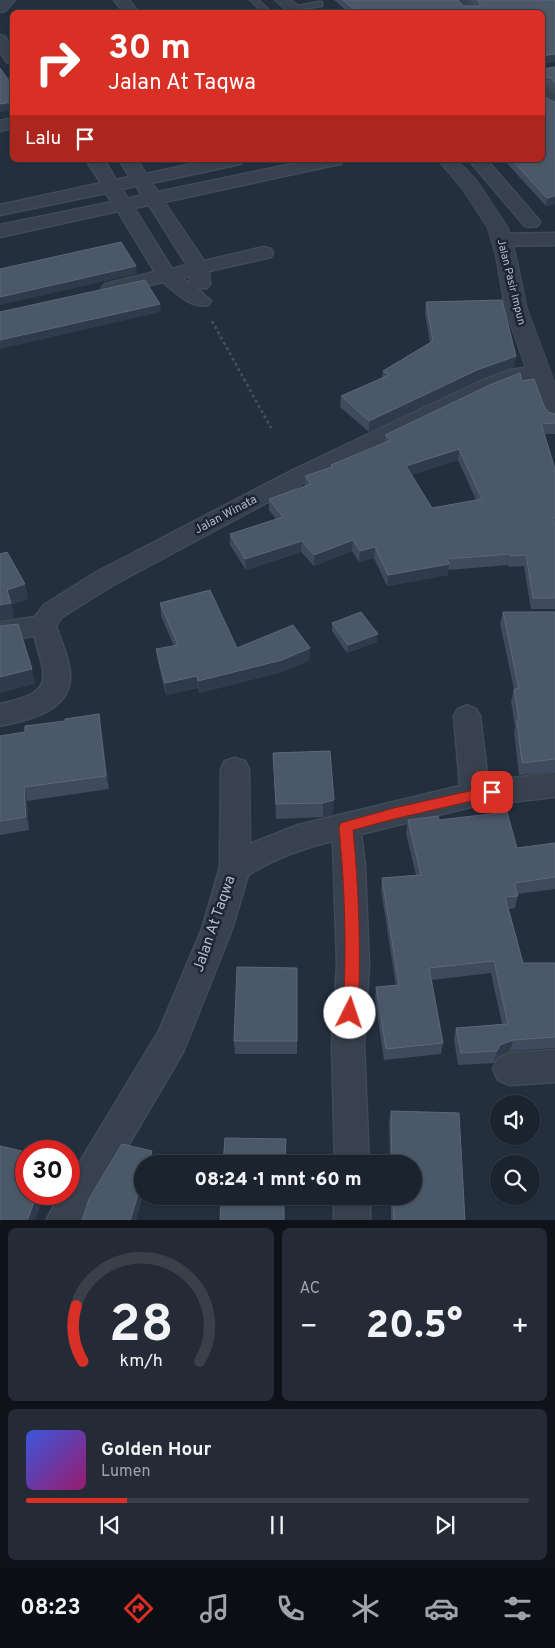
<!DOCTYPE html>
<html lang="id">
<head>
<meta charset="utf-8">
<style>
	:root { --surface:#1b232e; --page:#242b36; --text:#f1f3f6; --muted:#a0a4aa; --line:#39404a; --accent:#d93025 }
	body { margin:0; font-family:Overpass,sans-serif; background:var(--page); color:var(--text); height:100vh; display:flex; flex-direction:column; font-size:19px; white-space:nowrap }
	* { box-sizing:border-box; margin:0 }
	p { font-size:16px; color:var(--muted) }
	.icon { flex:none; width:28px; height:28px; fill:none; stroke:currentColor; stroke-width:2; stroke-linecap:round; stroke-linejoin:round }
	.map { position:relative; height:1220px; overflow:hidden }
	.panel { display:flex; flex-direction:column; gap:8px; padding:8px; background:#0f1319; flex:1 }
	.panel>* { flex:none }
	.guide { position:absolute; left:10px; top:10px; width:535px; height:152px; border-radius:8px; box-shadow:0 1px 4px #0004,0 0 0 1px var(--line); background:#d93025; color:#fff; overflow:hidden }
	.tools { position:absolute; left:490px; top:1095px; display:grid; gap:10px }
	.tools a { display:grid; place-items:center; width:50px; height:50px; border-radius:50%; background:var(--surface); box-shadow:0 1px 4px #0004,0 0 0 1px var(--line); font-size:25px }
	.speed { position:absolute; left:15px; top:1140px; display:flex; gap:10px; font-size:25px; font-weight:700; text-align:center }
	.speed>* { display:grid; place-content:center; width:65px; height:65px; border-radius:50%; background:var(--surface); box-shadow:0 1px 4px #0004,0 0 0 1px var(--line); line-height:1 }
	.speed .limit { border:8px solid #d22; background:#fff; color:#111 }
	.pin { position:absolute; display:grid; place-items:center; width:42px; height:42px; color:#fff; margin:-21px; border-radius:10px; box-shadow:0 2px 8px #0006 }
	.me { position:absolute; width:55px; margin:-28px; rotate:4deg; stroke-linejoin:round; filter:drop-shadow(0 0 4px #0008) }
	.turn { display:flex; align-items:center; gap:18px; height:105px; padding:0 15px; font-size:22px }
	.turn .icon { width:65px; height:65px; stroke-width:2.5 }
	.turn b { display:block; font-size:35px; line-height:42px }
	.then { display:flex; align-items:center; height:48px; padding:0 15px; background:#0003; gap:10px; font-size:19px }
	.big { font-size:38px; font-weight:800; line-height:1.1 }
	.panel .card { flex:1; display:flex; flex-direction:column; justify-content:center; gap:8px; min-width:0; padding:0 18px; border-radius:8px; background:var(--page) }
	.panel .dial { align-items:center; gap:0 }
	.dial svg { height:130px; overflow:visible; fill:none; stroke:var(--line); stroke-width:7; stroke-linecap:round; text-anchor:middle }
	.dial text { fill:var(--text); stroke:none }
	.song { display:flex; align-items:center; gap:15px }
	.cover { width:60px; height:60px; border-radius:8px; background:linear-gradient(135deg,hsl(230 70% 55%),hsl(320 70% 35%)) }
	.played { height:5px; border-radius:2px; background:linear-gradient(90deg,var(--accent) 20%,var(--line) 20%) }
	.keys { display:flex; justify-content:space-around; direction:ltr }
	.heat { display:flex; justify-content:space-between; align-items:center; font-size:28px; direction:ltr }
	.panel .tiles { flex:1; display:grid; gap:8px; grid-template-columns:1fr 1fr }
	.card:last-child { grid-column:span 2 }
	.trip { position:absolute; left:134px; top:1155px; width:288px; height:50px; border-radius:25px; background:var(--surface); box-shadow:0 1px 4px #0004,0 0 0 1px var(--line); font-weight:800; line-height:50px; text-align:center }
	.menu { display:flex; height:80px; justify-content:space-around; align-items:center; background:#0b0e12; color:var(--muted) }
	.menu .icon { width:35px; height:35px }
	.menu .active { color:var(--accent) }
	.menu b { font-size:22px; color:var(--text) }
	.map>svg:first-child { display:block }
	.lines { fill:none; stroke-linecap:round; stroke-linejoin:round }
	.service-casing { stroke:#414a57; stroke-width:3 }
	.minor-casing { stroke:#414a57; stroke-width:3 }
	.tertiary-casing { stroke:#414a57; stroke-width:2 }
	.path { stroke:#3f5557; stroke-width:2.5; stroke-dasharray:3 3; stroke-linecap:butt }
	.service { fill:#38414e; fill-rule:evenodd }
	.minor { fill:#38414e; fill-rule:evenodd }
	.tertiary { fill:#38414e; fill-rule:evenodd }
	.wall { fill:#3f4b5c; fill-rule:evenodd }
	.shaded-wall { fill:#2f3b4b }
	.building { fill:#4b5868; stroke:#5c6777; fill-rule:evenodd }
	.route { fill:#d93025; stroke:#8d1f18 }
	.labels { text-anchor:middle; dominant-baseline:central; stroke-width:5; stroke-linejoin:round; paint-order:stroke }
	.far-street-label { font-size:11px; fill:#b4bcc9; stroke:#1d2633 }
	.street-label { font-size:12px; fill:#b4bcc9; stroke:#1d2633 }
	.near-street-label { font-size:15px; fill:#b4bcc9; stroke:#1d2633 }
</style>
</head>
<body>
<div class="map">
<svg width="555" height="1221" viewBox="0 0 555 1221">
	<rect width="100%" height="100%" fill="#242f3e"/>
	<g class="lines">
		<!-- service casing -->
		<g class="service-casing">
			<g id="service">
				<path d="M250 0H258L271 12H263Z"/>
				<path d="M319 2H322V6L292 10 288 8Z"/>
			</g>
		</g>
		<!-- minor casing -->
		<g class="minor-casing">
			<g id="minor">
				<path d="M0 0H15L5 11 0 12Z"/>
				<path d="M114 0H129L138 12H124Z"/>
				<path d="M453 0H468L478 12H464Z"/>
				<path d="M0 35 5 37 12 48V63L7 62 0 52Z"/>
				<path d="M542 85 548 87 555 95V109L549 107 542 100Z"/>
				<path d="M12 118V128L0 131V121Z"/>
				<path d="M86 160H104L116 180 130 177 119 160H137L146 174 210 160H243L240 164 152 183 158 192 311 160H344L341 164 335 165 164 202 204 261 264 247 271 249 273 253 271 257 209 271 210 284 207 288 197 289 211 301 208 305C191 309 176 292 163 282L112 294 105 292 102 288 105 284 155 272 118 211 0 237V225L112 202 106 193 0 215V205L101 183ZM136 186 142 195 128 199 122 189ZM149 205 187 265 172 269 134 208ZM190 276V284L182 278Z"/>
				<path d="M469 160H487L537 218 540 222 537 226 531 227 525 226Z"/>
				<path d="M555 233V245L501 246 494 244 492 240 494 236 501 234Z"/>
				<path d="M538 366 545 368 548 372 545 376 520 381 490 393 309 480 113 585 62 617 56 626C61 642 71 662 70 679 68 713 25 720 0 726V704C53 693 48 682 34 636L0 640V622L35 617 44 605 95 573 293 470 476 383 509 370Z"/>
				<path d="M467 705 476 709 480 716 488 781 555 773V797L475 806 361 834 365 866 369 965 364 1045 369 1164H335L332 1045 337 965 333 841C302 848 275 858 248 875L232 929 183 1052 84 1221H46L60 1194H69V1180L159 1031 202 929 220 867 221 769 225 761 235 758 245 761 249 769 250 844 298 825 460 786 454 716 458 709Z"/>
				<path d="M555 1050V1082L510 1085 498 1080 493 1069 498 1058 510 1053Z"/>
				<rect x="334" y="1196" width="36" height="25"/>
			</g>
		</g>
		<!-- tertiary casing -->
		<g class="tertiary-casing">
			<g id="tertiary">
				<path d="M275 0H292L305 12H288Z"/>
				<path d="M438 160H457L477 181 508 228 516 256 527 309 555 384V424L547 421 543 416 505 309 496 256 488 228 462 188Z"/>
			</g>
		</g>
		<!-- path -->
		<path class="path" d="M212 321 271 428"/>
		<!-- service -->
		<use href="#service" class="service"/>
		<!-- minor -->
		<use href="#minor" class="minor"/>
		<!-- tertiary -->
		<use href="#tertiary" class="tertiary"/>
	</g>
	<!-- wall -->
	<g class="wall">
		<path d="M334 0H458L463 6H475L470 0H555V62L542 64V12H348Z"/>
		<path d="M555 67V93L549 86 542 84V69Z"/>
		<path d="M504 160H542L555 204 546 206Z"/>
		<path d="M426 302 516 356 514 367 475 381 369 432 340 407 341 396 382 378 383 371 430 343 425 313Z"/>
		<path d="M522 381 548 412 555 414V434H545L555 469V609H531L524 566 509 567 508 565 448 570V575L387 586 374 558 359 562 352 551 314 566 301 552 246 570 230 545V534L276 519 269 510V499L305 486V476L331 467V465L385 443V435ZM458 460 476 500 432 508 411 475Z"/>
		<path d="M160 603 237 648 310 660 282 672 199 693 198 688 166 695 158 662 156 649 174 646 161 616Z"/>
		<path d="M503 612H555V772L519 775 514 732 515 727 511 701 514 689 500 624Z"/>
		<path d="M332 623 377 642 347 653 332 631Z"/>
		<path d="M101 728 109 789 27 801 29 830 0 835V736Z"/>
		<path d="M330 751 333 815 323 817 276 819 273 753Z"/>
		<path d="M408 820H439L517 848 555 843V889L518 894 515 908 509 909 523 963H555V1048L510 1051 497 1056 494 1063 458 1065 454 1039 456 1028 502 1024 491 973 432 980 443 1043 441 1054 384 1060 375 999 376 987 396 986 381 890 382 878 416 875 406 833Z"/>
		<path d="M234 1041H297V1054H235Z"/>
		<path d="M391 1111 465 1221H391V1196H412V1164H390L389 1123Z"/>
	</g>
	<!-- shaded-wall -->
	<g class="shaded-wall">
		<path d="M555 54V62L542 64V56Z"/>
		<path d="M12 90V98L8 91Z"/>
		<path d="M12 102V110L0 112V104Z"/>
		<path d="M555 196V204L546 206 547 198Z"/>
		<path d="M136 266 137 274 0 305V297Z"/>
		<path d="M160 304 161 312 0 349V340Z"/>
		<path d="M516 356 514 367 475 381 369 432V421L477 370Z"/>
		<path d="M459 449 458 460 405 477 406 466Z"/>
		<path d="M353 540 352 551 314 566V555Z"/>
		<path d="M302 541 301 552 246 570 245 559Z"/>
		<path d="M375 547 374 558 359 562 360 551Z"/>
		<path d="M449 564 448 575 387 586 388 575Z"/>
		<path d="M25 584 28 599 12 605 14 618 0 621V605L7 590Z"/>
		<path d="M378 634 377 642 347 653 348 645Z"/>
		<path d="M310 648V660L282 672 199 693 198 681Z"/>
		<path d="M32 669 35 684 0 693V677Z"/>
		<path d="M197 676 198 688 166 695 165 683Z"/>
		<path d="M99 714 101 728 109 789 106 776Z"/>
		<path d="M24 787 27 801 29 830 26 817Z"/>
		<path d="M334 800 333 815 323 817V803Z"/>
		<path d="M513 1040 510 1051 497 1056 494 1063 497 1051 500 1045Z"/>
		<path d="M152 1151 153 1164H148Z"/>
		<path d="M142 1181V1196H143L136 1221H130Z"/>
		<path d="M37 1194H44L35 1221H27Z"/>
	</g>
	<!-- building -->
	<g class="building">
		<path d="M343 0H458L463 6H480V3L477 0H555V54L542 56V12H357Z"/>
		<path d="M555 67V83L551 78 542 76V69Z"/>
		<path d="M0 68 12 85V90L8 91 12 97V102L0 104Z"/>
		<path d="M542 93 549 100 555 102V196L547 198 512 160H542Z"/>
		<path d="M121 242 136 266 0 297V269Z"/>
		<path d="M145 280 160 304 0 340V312Z"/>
		<path d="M502 300 516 356 477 370 369 421 341 396 389 375 383 371 433 341 426 302Z"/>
		<path d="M520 373 522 381 534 379 544 406 548 412 555 414V423L541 424 555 469V518H553L555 525V598H533L526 555 511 556 510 554 447 559 449 564 388 575 375 547 360 551 353 540 314 555 302 541 245 559 230 534 283 517 269 499 311 484 305 476 332 467 331 465 391 440 385 435 492 384ZM459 449 482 499 432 508 406 466Z"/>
		<path d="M7 552 25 584 7 590 11 603 0 605V554Z"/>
		<path d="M210 590 237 648 293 625 310 648 282 660 198 681 197 676 165 683 156 649 178 645 160 603Z"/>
		<path d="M361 612 378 634 348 645 332 623Z"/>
		<path d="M503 612H555V759L522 763 517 720H519L514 689H519Z"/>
		<path d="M18 624 32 669 0 677V626Z"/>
		<path d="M99 714 106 776 24 787 26 817 0 821V736L25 732V726L65 721V719Z"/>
		<path d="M330 751 334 800 323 803 276 804 273 753Z"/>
		<path d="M507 812 517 848 555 843V877L514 883 518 896 505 897 523 963H555V1037L513 1040 500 1045 497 1051 461 1053 456 1028 508 1024 494 961 429 968 443 1043 386 1049 376 987 399 985 382 878 421 875 408 820 438 816 439 820Z"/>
		<path d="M237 967 297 968V1041H234Z"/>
		<path d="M391 1111 459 1113 465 1221H394L393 1196H412V1164H392Z"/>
		<path d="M225 1138 286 1139 285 1164H223Z"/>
		<path d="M122 1144 152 1151 148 1164H142V1181L130 1221H82L89 1199Z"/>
		<path d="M0 1146 26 1152V1194H37L27 1221H0Z"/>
		<path d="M221 1196H284V1221H220Z"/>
	</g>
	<!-- route -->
	<path class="route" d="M492 786 497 788 499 792 497 795 394 819 353 830C359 891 361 952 358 1013L356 1017 350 1019 345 1017 343 1013C347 951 345 889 339 827L341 823 394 808Z"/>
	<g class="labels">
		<!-- far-street labels -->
		<g class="far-street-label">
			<text transform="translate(511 282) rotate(76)">Jalan Pasir Impun</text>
		</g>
		<!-- street labels -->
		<g class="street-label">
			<text transform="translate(226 515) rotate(-28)">Jalan Winata</text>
		</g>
		<!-- near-street labels -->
		<g class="near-street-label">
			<text transform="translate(215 924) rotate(-71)">Jalan At Taqwa</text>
		</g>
	</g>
</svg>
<div class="tools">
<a><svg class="icon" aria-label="sound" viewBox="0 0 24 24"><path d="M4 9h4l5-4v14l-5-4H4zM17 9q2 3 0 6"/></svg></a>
<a><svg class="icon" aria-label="search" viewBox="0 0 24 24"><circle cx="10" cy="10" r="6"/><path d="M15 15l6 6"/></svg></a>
</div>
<div class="speed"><div class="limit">30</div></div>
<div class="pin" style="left:492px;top:792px;background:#d93025"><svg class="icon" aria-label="arrive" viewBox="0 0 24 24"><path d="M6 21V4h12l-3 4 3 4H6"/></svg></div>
<svg class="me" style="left:350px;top:1013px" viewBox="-20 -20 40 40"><circle r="19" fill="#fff"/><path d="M0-13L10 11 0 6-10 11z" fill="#d93025"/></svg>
<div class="trip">08:24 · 1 mnt · 60 m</div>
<div class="guide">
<div class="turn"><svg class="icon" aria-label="right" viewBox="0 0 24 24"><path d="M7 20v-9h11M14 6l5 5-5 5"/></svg><div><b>30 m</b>Jalan At Taqwa</div></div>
<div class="then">Lalu<svg class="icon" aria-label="arrive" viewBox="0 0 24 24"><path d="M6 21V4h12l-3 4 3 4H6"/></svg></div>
</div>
</div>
<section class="panel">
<div class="tiles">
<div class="card dial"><svg viewBox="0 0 100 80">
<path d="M14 69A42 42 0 1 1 86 69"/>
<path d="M14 69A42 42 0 0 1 10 35" stroke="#d93025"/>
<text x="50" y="56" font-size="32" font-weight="700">28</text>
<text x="50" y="72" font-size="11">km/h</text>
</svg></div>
<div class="card"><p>AC</p>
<div class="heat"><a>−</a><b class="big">20.5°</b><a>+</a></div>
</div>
<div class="card">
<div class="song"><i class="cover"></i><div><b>Golden Hour</b><p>Lumen</p></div></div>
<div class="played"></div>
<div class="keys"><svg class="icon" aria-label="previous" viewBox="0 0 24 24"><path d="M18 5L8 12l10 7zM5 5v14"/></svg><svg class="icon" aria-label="pause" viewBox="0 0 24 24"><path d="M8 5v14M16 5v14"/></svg><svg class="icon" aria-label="next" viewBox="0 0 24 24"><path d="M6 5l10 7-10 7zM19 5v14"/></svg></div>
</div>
</div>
</section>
<nav class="menu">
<b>08:23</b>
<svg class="icon active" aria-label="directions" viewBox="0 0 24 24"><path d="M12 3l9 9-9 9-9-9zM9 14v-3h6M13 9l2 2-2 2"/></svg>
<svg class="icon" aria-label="music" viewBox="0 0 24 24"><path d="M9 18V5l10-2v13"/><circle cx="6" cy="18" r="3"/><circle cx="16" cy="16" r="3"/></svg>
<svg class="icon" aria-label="phone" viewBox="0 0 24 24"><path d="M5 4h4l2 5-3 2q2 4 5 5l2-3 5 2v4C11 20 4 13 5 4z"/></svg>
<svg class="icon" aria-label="climate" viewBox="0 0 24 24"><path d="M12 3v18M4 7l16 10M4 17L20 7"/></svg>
<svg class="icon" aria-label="car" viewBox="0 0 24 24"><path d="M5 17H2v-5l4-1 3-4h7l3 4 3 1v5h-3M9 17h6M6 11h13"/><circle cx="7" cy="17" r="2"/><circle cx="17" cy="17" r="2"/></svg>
<svg class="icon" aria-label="filters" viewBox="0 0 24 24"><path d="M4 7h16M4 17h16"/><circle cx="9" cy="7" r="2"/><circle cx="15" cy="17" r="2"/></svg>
</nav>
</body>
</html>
